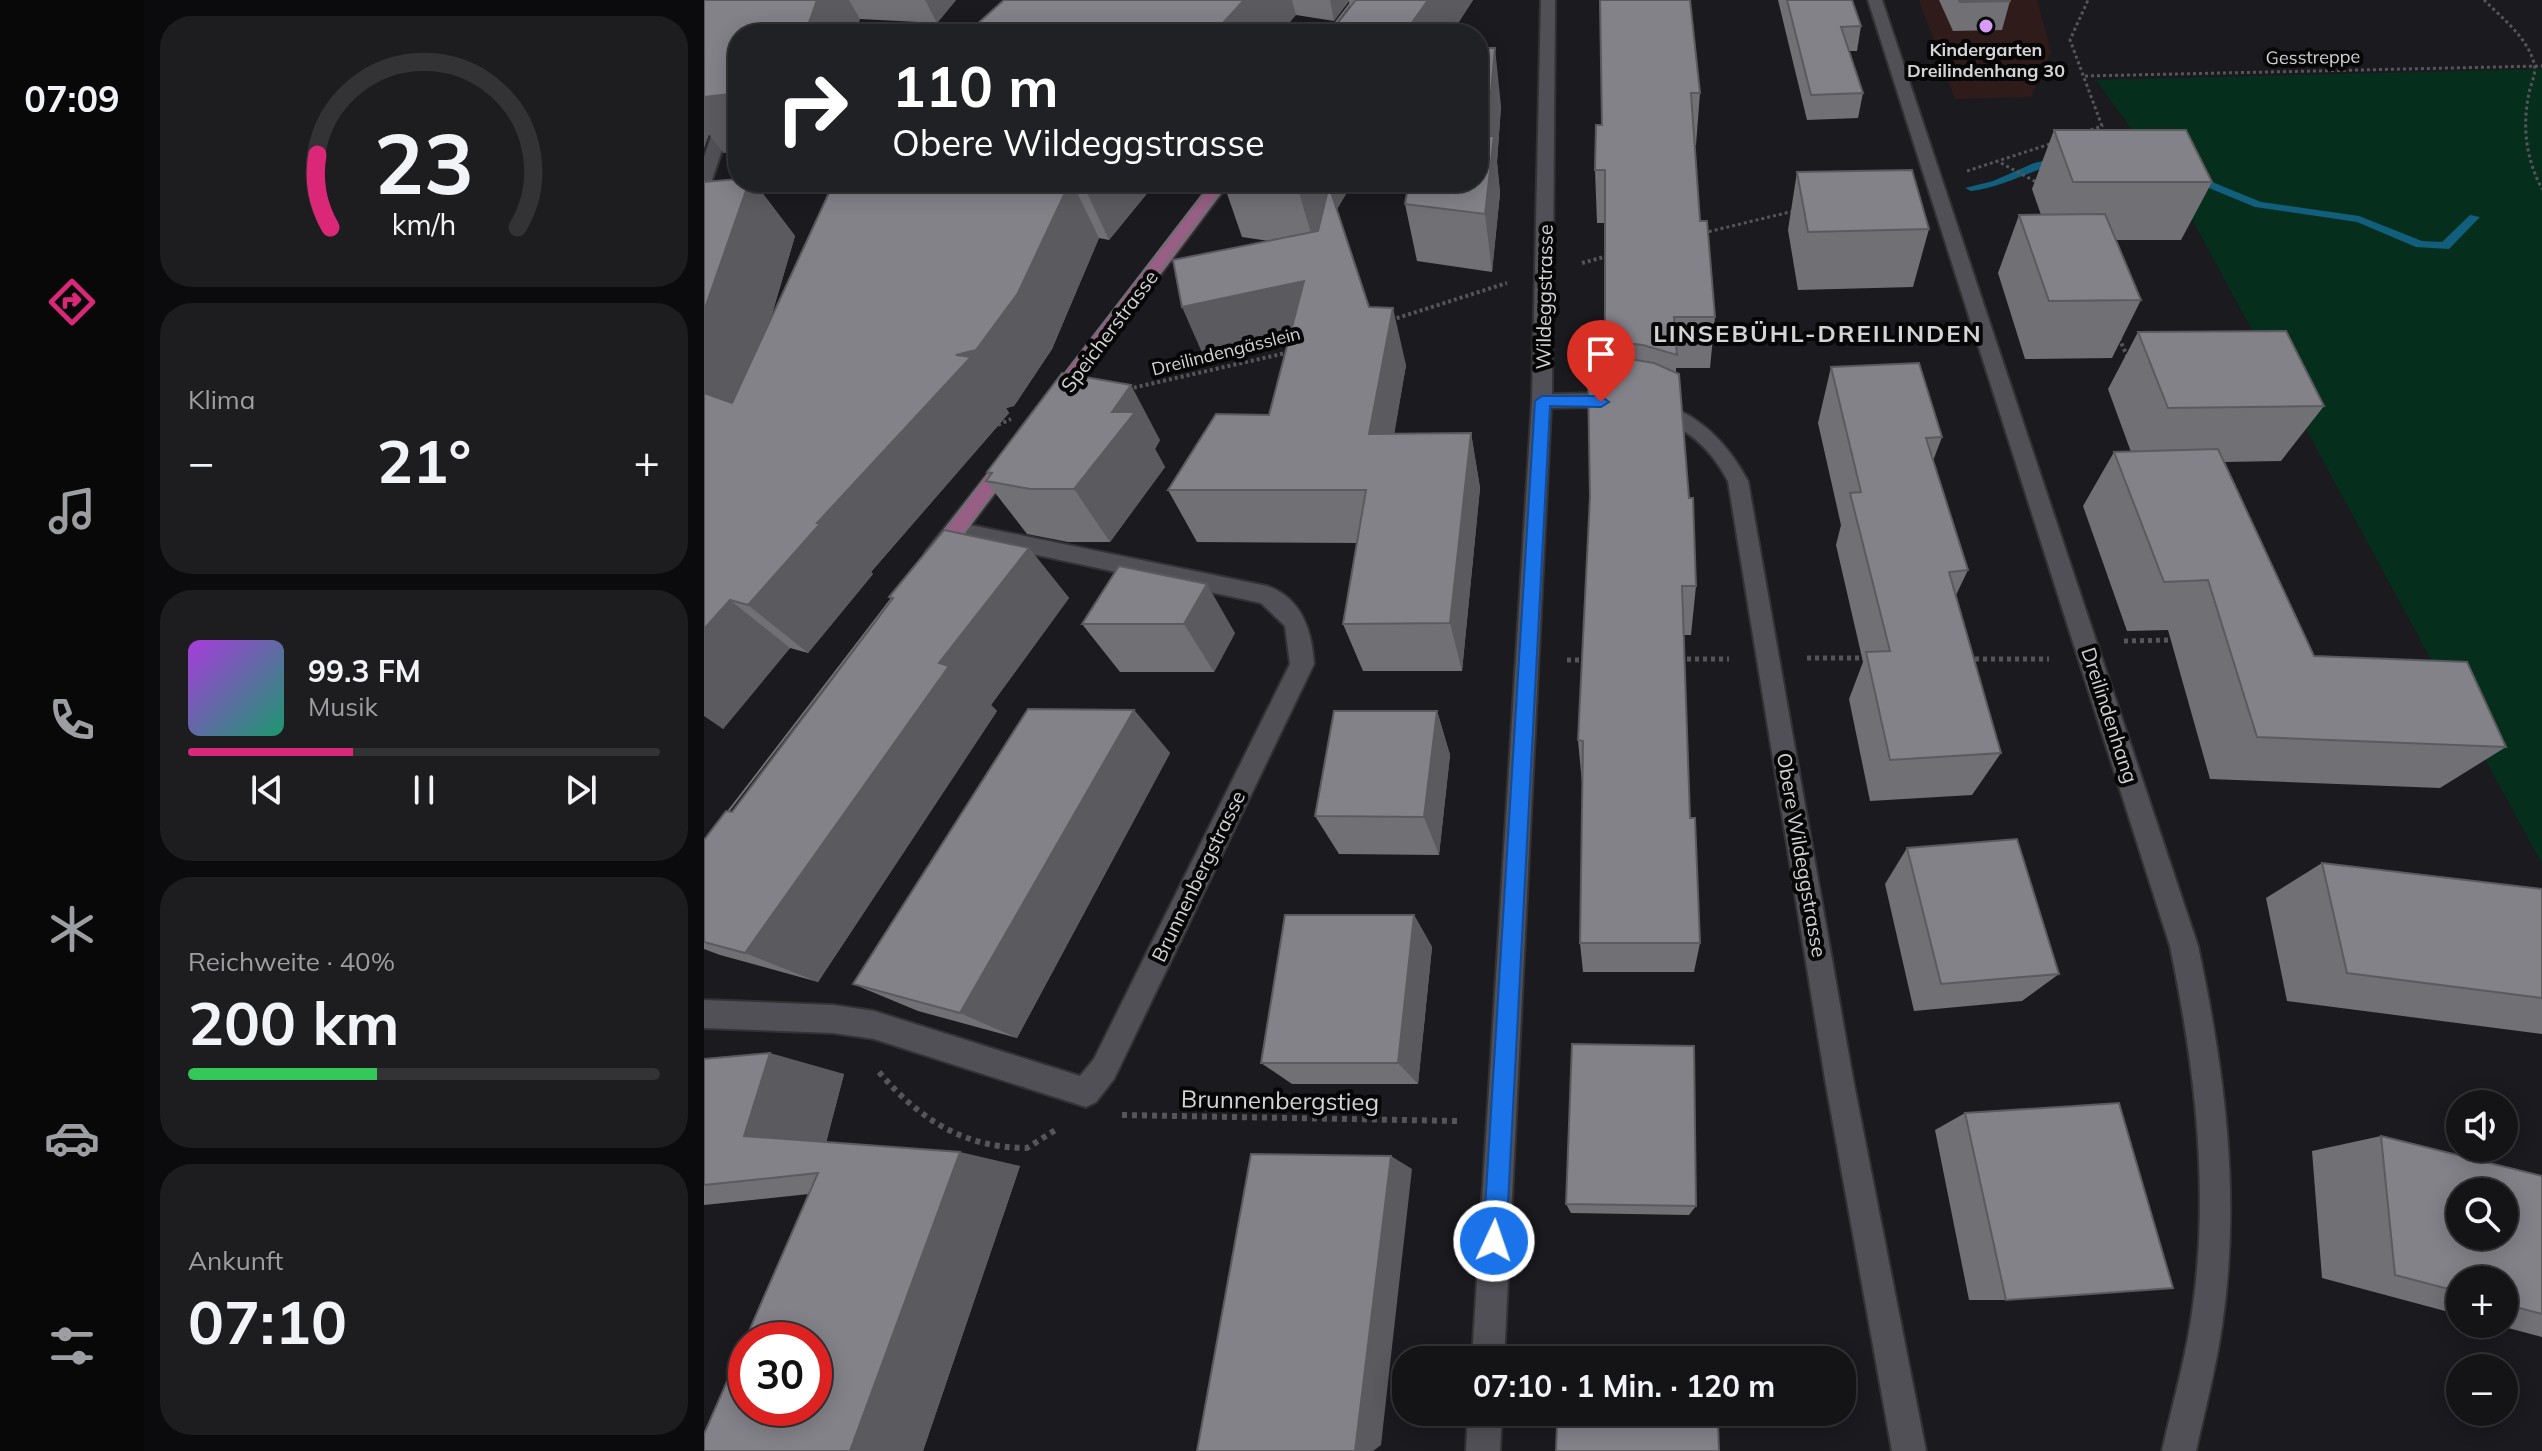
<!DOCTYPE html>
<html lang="de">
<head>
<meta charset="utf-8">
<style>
	:root { --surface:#141417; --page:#1d1d20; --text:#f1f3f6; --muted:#9d9ea1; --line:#333336; --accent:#db2777 }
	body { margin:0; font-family:Mulish,sans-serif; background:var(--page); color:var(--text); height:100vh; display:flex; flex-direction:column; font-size:30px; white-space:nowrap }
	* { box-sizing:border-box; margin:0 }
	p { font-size:26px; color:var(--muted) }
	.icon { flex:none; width:44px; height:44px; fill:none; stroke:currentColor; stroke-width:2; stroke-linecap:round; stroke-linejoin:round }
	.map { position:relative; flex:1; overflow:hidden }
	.panel { display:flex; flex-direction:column; gap:16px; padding:16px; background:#0b0b0d; width:560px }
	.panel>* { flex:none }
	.top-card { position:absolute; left:24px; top:24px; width:760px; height:168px; border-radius:32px; box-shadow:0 4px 20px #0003,0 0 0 2px var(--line); background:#202124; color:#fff; overflow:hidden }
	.tools { position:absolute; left:1742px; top:1090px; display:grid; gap:16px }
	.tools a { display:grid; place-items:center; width:72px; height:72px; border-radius:50%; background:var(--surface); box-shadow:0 4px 20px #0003,0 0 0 2px var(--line); font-size:40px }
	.speed { position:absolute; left:24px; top:1322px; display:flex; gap:16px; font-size:40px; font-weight:700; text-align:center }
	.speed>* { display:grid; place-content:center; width:104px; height:104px; border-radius:50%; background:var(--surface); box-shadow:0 4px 20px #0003,0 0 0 2px var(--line); line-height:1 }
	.speed .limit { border:12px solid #d22; background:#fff; color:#111 }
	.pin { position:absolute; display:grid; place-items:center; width:68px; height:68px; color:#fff; margin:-82px -34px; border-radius:50% 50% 50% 0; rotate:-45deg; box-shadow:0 0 8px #0007 }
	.pin .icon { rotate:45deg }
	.me { position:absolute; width:88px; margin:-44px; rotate:3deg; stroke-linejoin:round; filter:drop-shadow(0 0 6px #0008) }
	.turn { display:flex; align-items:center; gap:28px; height:168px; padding:0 32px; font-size:36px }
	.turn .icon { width:104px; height:104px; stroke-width:2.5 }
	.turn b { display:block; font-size:56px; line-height:68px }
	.big { font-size:60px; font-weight:700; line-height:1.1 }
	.panel .card { flex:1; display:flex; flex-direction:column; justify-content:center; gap:12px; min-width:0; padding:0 28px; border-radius:32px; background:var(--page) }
	.panel .dial { align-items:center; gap:0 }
	.dial svg { height:208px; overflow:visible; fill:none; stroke:var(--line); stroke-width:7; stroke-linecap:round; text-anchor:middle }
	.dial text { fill:var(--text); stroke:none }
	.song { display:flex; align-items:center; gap:24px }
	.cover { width:96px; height:96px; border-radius:12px; background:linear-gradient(135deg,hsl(280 70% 55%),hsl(160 70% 35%)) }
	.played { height:8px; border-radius:4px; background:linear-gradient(90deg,var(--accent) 35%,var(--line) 35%) }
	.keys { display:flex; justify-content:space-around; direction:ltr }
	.heat { display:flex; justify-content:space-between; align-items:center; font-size:44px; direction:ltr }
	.charge { height:12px; border-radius:6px; background:linear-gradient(90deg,#34c759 40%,var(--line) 0) }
	.trip { position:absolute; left:688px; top:1346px; width:464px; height:80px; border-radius:32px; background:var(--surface); box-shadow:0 4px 20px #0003,0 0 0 2px var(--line); font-weight:700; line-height:80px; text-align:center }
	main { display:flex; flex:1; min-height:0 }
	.tabs { display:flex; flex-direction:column; width:144px; justify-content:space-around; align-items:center; background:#080809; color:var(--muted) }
	.tabs .icon { width:56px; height:56px }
	.tabs .current { color:var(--accent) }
	.tabs b { font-size:36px; color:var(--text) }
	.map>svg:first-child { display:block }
	.education { fill:#2f1c1a }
	.green { fill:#052f1c }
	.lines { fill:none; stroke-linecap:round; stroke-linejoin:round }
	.stream { fill:#125e7d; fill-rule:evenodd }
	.minor-casing { stroke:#333336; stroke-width:4 }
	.major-casing { stroke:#333336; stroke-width:4 }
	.path-far3 { stroke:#56565a; stroke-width:3; stroke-dasharray:3 3; stroke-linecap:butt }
	.path-far2 { stroke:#56565a; stroke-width:4; stroke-dasharray:3 3; stroke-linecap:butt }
	.path-far1 { stroke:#56565a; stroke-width:5; stroke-dasharray:4 4; stroke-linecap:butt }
	.path { stroke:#56565a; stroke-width:6; stroke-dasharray:5 5; stroke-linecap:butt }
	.minor { fill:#505056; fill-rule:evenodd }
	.major { fill:#975f84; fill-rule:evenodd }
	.tram { stroke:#717175; stroke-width:2 }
	.wall { fill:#707075 }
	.shaded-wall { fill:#5b5b5f }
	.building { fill:#828288; stroke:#5b5b5f; stroke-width:2; fill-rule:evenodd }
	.route { fill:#1a73e8; stroke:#114b97; stroke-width:2 }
	.poi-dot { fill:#d89bf8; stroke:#060607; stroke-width:3 }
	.labels { text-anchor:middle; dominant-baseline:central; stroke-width:8; stroke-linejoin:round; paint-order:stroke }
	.far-poi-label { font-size:18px; font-weight:bold; fill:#d4d4d7; stroke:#060607 }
	.far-street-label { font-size:18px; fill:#d4d4d7; stroke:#060607 }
	.street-label { font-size:20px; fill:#d4d4d7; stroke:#060607 }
	.far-district-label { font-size:24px; font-weight:bold; letter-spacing:2px; fill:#d4d4d7; stroke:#060607 }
	.near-street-label { font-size:24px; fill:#d4d4d7; stroke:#060607 }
</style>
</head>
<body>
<main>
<nav class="tabs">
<b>07:09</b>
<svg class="icon current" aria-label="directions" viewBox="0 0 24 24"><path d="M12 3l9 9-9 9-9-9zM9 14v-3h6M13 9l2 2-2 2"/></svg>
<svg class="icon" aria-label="music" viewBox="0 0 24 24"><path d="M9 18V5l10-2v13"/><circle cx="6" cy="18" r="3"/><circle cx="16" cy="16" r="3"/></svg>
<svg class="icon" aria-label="phone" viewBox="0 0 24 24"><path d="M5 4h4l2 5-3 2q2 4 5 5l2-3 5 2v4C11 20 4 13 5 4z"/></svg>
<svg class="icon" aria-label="climate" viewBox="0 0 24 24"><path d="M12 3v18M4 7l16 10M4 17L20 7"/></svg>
<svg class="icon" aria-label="car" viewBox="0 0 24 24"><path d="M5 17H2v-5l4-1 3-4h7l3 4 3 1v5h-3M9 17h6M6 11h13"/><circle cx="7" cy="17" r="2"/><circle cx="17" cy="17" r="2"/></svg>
<svg class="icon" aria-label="filters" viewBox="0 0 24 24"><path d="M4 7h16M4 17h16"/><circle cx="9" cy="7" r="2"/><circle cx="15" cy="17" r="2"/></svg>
</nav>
<section class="panel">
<div class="card dial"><svg viewBox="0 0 100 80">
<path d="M14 69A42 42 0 1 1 86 69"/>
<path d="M14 69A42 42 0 0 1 9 41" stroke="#db2777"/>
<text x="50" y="56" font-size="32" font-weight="700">23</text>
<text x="50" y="72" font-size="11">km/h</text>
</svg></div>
<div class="card"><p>Klima</p>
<div class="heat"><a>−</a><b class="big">21°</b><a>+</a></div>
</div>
<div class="card">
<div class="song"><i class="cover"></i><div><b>99.3 FM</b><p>Musik</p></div></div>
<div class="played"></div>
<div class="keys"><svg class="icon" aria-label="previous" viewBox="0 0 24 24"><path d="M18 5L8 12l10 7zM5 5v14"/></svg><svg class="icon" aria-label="pause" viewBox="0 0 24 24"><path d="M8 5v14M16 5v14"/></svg><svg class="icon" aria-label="next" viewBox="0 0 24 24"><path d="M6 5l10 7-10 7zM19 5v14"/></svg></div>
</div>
<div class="card"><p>Reichweite · 40%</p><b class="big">200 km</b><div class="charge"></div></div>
<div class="card"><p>Ankunft</p><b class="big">07:10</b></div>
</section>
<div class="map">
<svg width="1838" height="1451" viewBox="0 0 1838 1451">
	<rect width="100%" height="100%" fill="#1a1a1f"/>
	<!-- education -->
	<path class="education" d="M1215 0H1333L1347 52 1327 97 1251 99Z"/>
	<!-- green -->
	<path class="green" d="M1838 69V864L1472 190 1392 80Z"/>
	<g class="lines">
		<!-- stream -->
		<g class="stream">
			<path d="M1357 157 1362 160 1361 162C1328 169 1300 187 1267 191L1261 188 1289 181 1330 163Z"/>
			<path d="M1483 175H1491L1557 202 1655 216 1718 241 1738 242 1766 215 1776 217 1745 249 1712 247 1653 222 1551 207 1483 179Z"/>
		</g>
		<!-- minor casing -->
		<g class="minor-casing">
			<g id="minor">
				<path d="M837 0H851L848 394C936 391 999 397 1044 481L1149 1079 1222 1451H1188L1121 1079 1024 481C986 409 921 405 847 408L800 1360H768L828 401Z"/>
				<path d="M1164 0H1178L1494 946C1521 1072 1537 1197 1518 1326 1512 1368 1501 1410 1492 1451H1458C1467 1410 1479 1368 1486 1326 1507 1198 1492 1072 1466 946Z"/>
				<path d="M34 76V103L8 180 0 185V157L26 81Z"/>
				<path d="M252 522 563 586C598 598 608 631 610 664L410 1079 392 1102 382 1107 170 1039 129 1033 0 1028V1000L129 1005 170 1011 376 1076 390 1059 586 664 581 626 557 603 244 536 241 530 244 524Z"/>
				<path d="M764 1412H798L796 1451H762Z"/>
			</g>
		</g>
		<!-- major casing -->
		<g class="major-casing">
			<g id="major">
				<path d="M509 182H526L358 406H344L341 401 344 396Z"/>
				<path d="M304 455 311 457 314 462 311 467 239 562 231 564 223 562 220 556 223 550 297 457Z"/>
			</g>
		</g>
		<!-- path-far3 -->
		<g class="path-far3">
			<path d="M1780 0C1798 18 1823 37 1830 63 1833 73 1827 83 1825 93 1818 127 1822 159 1838 189"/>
			<path d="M1381 76 1838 66"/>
			<path d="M1381 132 1398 126 1366 40 1384 0"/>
			<path d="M1297 163 1334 183"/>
			<path d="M1263 171 1349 143"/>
			<path d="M999 233 1090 211"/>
		</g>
		<!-- path-far2 -->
		<g class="path-far2">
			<path d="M878 263 907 255"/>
			<path d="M687 320 803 283"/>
			<path d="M1415 338 1424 358"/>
			<path d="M424 389 586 352"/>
			<path d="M294 425 307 419"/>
		</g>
		<!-- path-far1 -->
		<g class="path-far1">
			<path d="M1420 641 1470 640"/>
			<path d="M1103 658H1161"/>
			<path d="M975 659H1025"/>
			<path d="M1263 659H1345"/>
			<path d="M863 660H885"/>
		</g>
		<!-- path -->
		<g class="path">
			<path d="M175 1072C215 1119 260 1148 323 1148L353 1129"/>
			<path d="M418 1115 753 1121"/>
		</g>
		<!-- minor -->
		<use href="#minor" class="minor"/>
		<!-- major -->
		<use href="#major" class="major"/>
		<!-- tram -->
		<g class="tram">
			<path d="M623 34 649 0"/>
			<path d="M347 391 508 182"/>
			<path d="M363 394 524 182"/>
			<path d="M246 552 303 474"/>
			<path d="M223 553 296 458"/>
			<path d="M0 843 201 581"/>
		</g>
	</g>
	<!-- wall -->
	<g class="wall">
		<path d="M0 0H252L233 23 156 19 20 153 5 134 0 148Z"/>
		<path d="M300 0H769L747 34 646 7 645 1 630 21 592 15Z"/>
		<path d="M896 0 996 93 992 145H991L996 221 1011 317 1006 368H972V373L992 586 987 635H980L986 818 996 943 990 972H879L876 943 878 783 874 740 901 376V223H893L891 170 898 125Z"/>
		<path d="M1074 0H1148L1157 26 1153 51H1145L1159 93 1154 118 1103 120Z"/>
		<path d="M1235 0H1306V1L1298 30 1249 31Z"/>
		<path d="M797 106 793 162 796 193 788 272 713 261 701 204Z"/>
		<path d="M1350 130 1508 182 1477 240H1412L1437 300 1408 358 1321 359 1294 273 1315 215H1337L1328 189Z"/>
		<path d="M1093 172 1225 229 1209 287 1094 290 1084 230Z"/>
		<path d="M34 182H50L91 236 66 321 130 182H450V185L405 240 395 238 348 349 310 406 302 408 305 413 167 572 169 574 104 653 86 648 19 729Z"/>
		<path d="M519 182H649L633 209 665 307 702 365 690 434 767 433 776 488 758 671H659L639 624 653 543 493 542 464 490 565 415 583 346 503 364 565 241 538 237Z"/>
		<path d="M1434 332 1620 406 1577 461 1520 462 1610 656 1802 747 1736 788 1506 779 1464 630 1423 631 1379 506 1410 452H1427L1404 389Z"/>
		<path d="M1127 367 1238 437 1229 461 1264 570 1252 595 1297 753 1268 795 1166 801 1145 699 1159 662 1132 545 1137 525 1114 423Z"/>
		<path d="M456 440 451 449 461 467 406 542H364L323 534 282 481 286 476 283 472Z"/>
		<path d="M325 548 365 598 287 705 293 711 114 982 16 955 0 949V840L28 812 188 600 185 597Z"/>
		<path d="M415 566 531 633 510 672H416L378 624Z"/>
		<path d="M430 710 466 753 313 1038 214 1011 149 984Z"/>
		<path d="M733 711 746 755 735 855 635 854 611 816Z"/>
		<path d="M1203 848 1355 974 1318 1001 1210 1011 1181 884Z"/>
		<path d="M1618 863 1838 889V1034L1583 1001 1562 898Z"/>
		<path d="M710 915 728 947 714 1084H588L557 1063Z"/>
		<path d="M0 1059 140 1074 122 1143 316 1166 219 1451H0L105 1194 0 1205Z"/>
		<path d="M1261 1113 1302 1300H1265L1231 1130Z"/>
		<path d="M1677 1136 1838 1176V1337L1789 1324H1800V1280H1756V1315L1618 1278 1608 1151Z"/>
		<path d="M862 1204 992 1206 985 1215 867 1213Z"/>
		<path d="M1006 1413 1014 1424 853 1426 859 1415Z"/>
	</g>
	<!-- shaded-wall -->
	<g class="shaded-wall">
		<path d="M113 0H145L156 19 152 34H101Z"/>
		<path d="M221 0H252L233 23Z"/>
		<path d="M540 0H588L592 15 576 34H509Z"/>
		<path d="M626 0H645L630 21Z"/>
		<path d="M724 0H769L747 34H700Z"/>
		<path d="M0 25 34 93V152L20 153 5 134 0 148Z"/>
		<path d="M791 48 797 106 793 162 796 193 788 272 781 214 783 136Z"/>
		<path d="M45 182H50L91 236 31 439 0 410V311Z"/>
		<path d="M366 182H368L395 238 348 349 310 406 302 408 305 413 167 572 169 574 104 653 44 605 252 355Z"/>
		<path d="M378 182H450V185L405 240Z"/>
		<path d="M598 182H649L611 247 594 189Z"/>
		<path d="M600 281 618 338 503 364 478 307Z"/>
		<path d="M689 308 702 365 681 488 665 434Z"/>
		<path d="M427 385 456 440 451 449 461 467 406 542 370 489 408 412Z"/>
		<path d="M767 433 776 488 758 671 746 623Z"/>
		<path d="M325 548 365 598 287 705 293 711 114 982 41 953 235 663Z"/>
		<path d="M503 584 531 633 510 672 480 624Z"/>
		<path d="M26 600 86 648 19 729 0 716V629Z"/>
		<path d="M430 710 466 753 313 1038 256 1013Z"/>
		<path d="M733 711 746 755 735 855 720 817Z"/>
		<path d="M710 915 728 947 714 1084 694 1063Z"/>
		<path d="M66 1053 140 1074 119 1152 40 1136Z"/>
		<path d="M256 1152 316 1166 219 1451H146Z"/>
		<path d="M687 1156 708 1169 677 1445 669 1451H651Z"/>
	</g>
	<!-- building -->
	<g class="building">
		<path d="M0 0H113L101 34H34V93L0 97Z"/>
		<path d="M300 0H540L509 34H262Z"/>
		<path d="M652 0H724L700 34H625Z"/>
		<path d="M896 0H986L996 93H987L996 221H1003L1011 317H970L973 355 939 345 901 341V170H891L892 125H898Z"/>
		<path d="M1083 0H1148L1157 26 1137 27 1159 93 1107 95Z"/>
		<path d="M1255 0H1306V1L1256 2Z"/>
		<path d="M774 48H791L783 136H790L781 214 701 204 705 182H774Z"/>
		<path d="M1350 130H1482L1508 182H1369Z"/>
		<path d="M1208 170 1225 229 1104 232 1093 172Z"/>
		<path d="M34 179V182H45L0 311V182Z"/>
		<path d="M130 182H366L314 293 272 350 252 355 267 357 113 523 116 524 44 605 26 600 0 629V393L28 403Z"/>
		<path d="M539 182H598L594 189Z"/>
		<path d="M625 186 665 307 689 308 665 434 767 433 746 623 639 624 662 490H464L512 414 565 415 600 281 478 307 469 260 614 231Z"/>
		<path d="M1401 214 1437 300 1345 301 1315 215Z"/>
		<path d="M1582 331 1620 406 1464 408 1434 332Z"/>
		<path d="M901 355 950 363 975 374 985 498H989L992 586H978L986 818H991L996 943H876L879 741 874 740 886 497 884 376H901Z"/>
		<path d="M1215 363 1238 437 1222 438 1264 570 1245 572 1297 753 1186 760 1162 652 1186 651 1146 493 1157 492 1127 367Z"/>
		<path d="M358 373 427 385 408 412H431L370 489H326L282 481 288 473 283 472Z"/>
		<path d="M1514 449 1610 656 1763 662 1802 747 1553 737 1504 580 1460 582 1410 452Z"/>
		<path d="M240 530 325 548 235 663 245 666 41 953 0 942V840L22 811 28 812 189 598 185 597Z"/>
		<path d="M415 566 503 584 480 624H378Z"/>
		<path d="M324 709 430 710 256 1013 149 984Z"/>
		<path d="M630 711H733L720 817 611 816Z"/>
		<path d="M1313 839 1355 974 1237 984 1203 848Z"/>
		<path d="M1618 863 1838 889V998L1643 973Z"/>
		<path d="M581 915H710L694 1063H557Z"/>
		<path d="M868 1044 990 1046 992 1206 862 1204Z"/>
		<path d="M66 1053 40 1136 256 1152 146 1451H0V1434L114 1173 0 1185V1059ZM42 1340H110V1408H42Z"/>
		<path d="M1415 1103 1469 1288 1302 1300 1261 1113Z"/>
		<path d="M1677 1136 1838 1176V1314L1800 1304V1280H1756V1292L1691 1275ZM1756 1192H1800V1236H1756Z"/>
		<path d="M547 1154 687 1156 651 1451H493Z"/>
		<path d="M1014 1424 1015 1451H852L853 1426Z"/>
	</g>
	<!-- route -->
	<path class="route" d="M838 396H897L905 402 897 407 846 406 802 1241 799 1249 790 1253 782 1249 779 1241 831 401Z"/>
	<!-- markers -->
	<circle class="poi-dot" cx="1282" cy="26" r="8"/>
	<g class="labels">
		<!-- far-poi labels -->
		<g class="far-poi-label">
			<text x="1282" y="49">Kindergarten<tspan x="1282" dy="21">Dreilindenhang 30</tspan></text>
		</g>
		<!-- far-street labels -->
		<g class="far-street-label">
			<text transform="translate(1609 57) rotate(-1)">Gesstreppe</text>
			<text transform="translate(522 351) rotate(-14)">Dreilindengässlein</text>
		</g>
		<!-- street labels -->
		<g class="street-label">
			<text transform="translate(840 297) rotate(-89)">Wildeggstrasse</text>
			<text transform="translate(405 331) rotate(-53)">Speicherstrasse</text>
			<text transform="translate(1406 715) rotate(72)">Dreilindenhang</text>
			<text transform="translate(1098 855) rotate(80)">Obere Wildeggstrasse</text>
			<text transform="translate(494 876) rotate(-64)">Brunnenbergstrasse</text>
		</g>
		<!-- far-district labels -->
		<g class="far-district-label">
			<text x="1114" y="333">LINSEBÜHL-DREILINDEN</text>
		</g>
		<!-- near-street labels -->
		<g class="near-street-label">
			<text transform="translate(576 1100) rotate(1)">Brunnenbergstieg</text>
		</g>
	</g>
</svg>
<div class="tools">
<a><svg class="icon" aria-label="sound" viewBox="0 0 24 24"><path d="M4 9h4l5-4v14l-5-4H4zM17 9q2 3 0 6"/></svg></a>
<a><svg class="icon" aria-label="search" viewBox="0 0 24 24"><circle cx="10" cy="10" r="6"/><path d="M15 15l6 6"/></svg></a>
<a>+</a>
<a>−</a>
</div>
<div class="speed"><div class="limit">30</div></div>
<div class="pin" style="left:897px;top:402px;background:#d93025"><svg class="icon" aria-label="arrive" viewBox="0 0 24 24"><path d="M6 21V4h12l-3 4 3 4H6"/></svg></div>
<svg class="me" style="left:790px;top:1241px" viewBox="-20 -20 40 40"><circle r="17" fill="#1a73e8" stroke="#fff" stroke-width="3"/><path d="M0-11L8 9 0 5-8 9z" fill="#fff"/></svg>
<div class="trip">07:10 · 1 Min. · 120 m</div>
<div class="top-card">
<div class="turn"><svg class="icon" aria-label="right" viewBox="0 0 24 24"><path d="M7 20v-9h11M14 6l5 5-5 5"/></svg><div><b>110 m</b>Obere Wildeggstrasse</div></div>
</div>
</div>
</main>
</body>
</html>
